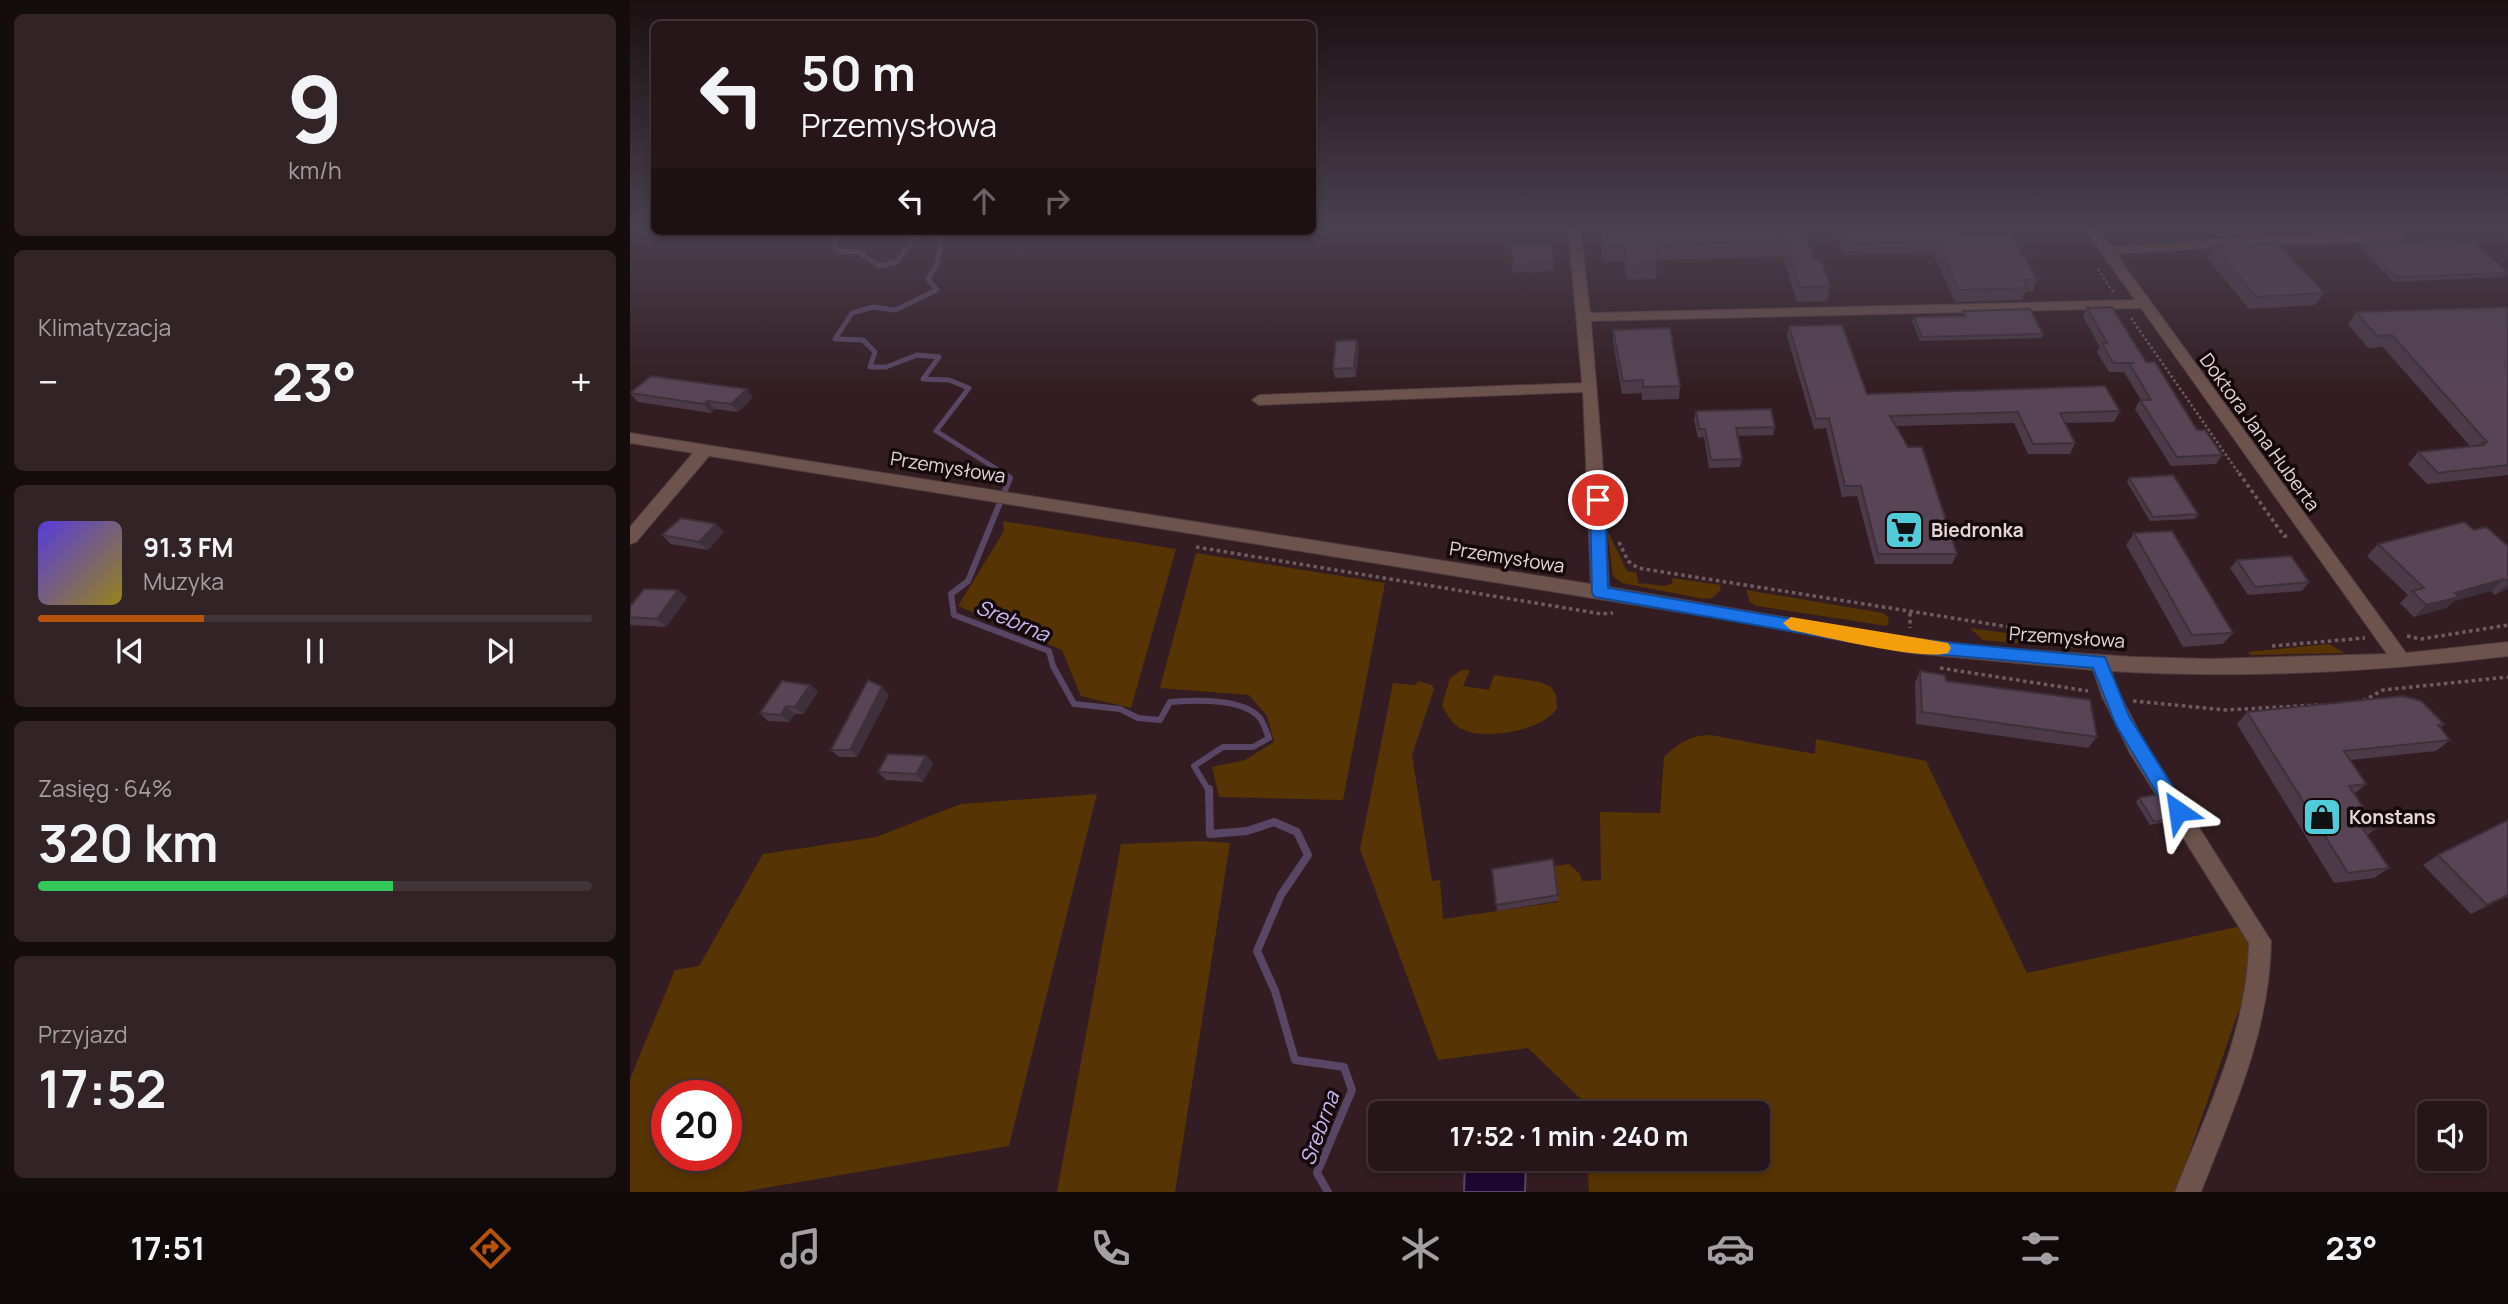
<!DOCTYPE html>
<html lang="pl">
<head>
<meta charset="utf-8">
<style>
	:root { --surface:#26161a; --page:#322327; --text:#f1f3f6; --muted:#a49fa2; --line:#423539; --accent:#b45309 }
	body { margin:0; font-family:Manrope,sans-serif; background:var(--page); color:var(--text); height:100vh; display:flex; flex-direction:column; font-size:26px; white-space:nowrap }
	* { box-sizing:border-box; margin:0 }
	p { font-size:23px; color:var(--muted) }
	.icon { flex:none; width:38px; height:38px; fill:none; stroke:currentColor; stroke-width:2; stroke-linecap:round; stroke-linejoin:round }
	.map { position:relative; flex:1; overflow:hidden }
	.side { display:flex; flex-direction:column; gap:14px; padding:14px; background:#150c0e; width:630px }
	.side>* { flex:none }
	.banner { position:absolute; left:21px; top:21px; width:665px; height:214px; border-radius:10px; box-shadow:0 4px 10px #0003,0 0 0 2px var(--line); background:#26161a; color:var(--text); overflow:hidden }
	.buttons { position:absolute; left:1787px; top:1101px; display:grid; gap:14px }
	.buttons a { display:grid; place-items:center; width:70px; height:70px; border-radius:10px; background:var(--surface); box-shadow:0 4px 10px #0003,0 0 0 2px var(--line); font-size:35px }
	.speed { position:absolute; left:21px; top:1080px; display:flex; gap:14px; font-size:35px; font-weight:700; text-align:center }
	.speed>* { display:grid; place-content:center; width:91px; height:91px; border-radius:50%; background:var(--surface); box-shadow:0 4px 10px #0003,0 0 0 2px var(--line); line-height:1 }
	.speed .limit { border:10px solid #d22; background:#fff; color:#111 }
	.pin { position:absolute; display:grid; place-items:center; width:60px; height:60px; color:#fff; margin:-30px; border:4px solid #fff; border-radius:50%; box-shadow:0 2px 7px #0007 }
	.me { position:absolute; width:77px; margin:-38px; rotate:328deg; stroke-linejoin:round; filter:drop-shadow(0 0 5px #0008) }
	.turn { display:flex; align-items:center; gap:24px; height:147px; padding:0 35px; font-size:32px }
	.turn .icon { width:91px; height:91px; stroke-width:2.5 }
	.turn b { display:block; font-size:49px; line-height:60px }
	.lanes { display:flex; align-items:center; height:66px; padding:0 35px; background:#0003; justify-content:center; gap:35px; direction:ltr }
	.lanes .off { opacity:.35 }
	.big { font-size:52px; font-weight:700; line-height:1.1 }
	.side .card { flex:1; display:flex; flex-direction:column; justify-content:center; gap:10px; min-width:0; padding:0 24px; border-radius:10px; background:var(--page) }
	.side .dial { align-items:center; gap:0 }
	.dial b { font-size:91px; line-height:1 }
	.song { display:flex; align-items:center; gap:21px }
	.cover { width:84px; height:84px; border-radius:10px; background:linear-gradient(135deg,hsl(250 70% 55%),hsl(50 70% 35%)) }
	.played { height:7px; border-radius:4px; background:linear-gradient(90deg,var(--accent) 30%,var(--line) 30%) }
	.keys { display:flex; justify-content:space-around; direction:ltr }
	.heat { display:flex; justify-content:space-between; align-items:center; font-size:38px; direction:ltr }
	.charge { height:10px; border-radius:5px; background:linear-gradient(90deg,#34c759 64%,var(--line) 0) }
	.trip { position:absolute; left:738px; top:1101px; width:402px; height:70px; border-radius:10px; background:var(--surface); box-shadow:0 4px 10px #0003,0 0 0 2px var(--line); font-weight:700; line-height:70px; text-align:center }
	.menu { display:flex; height:112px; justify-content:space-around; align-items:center; background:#0f090a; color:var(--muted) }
	.menu .icon { width:49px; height:49px }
	.menu .current { color:var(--accent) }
	.menu b { font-size:32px; color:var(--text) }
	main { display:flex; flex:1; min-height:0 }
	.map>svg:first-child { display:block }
	.green { fill:#573403; fill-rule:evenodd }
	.water { fill:#1d0833; stroke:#594664; stroke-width:2 }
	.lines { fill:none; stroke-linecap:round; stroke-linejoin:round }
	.stream-far2 { stroke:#594664; stroke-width:5 }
	.stream-far1 { stroke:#594664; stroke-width:6 }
	.stream { stroke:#594664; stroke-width:8 }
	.minor-casing { stroke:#4f3a3f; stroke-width:2 }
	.path-far1 { stroke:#705c60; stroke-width:2.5; stroke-dasharray:2.5 2.5; stroke-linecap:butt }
	.path { stroke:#705c60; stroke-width:3.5; stroke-dasharray:3.5 3.5; stroke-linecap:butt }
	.minor { fill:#6d534c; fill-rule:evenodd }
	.wall { fill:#4c3a48 }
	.shaded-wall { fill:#3e303b }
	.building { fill:#584454; stroke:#3e303b; stroke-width:2 }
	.route { fill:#1a73e8; stroke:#114b97; stroke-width:2 }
	.slow { fill:#f59e0b }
	.labels { text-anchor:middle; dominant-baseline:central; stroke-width:7; stroke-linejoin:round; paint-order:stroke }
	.street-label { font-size:19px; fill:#e5d5d7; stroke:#140a0c }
	.poi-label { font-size:19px; font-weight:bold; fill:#e5d5d7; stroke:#140a0c; text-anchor:start }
	.water-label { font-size:21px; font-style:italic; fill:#cdb6f4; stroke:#140a0c }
</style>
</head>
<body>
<main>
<section class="side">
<div class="card dial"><b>9</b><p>km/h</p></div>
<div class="card"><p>Klimatyzacja</p>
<div class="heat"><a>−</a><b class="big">23°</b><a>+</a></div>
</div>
<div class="card">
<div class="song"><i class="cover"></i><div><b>91.3 FM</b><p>Muzyka</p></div></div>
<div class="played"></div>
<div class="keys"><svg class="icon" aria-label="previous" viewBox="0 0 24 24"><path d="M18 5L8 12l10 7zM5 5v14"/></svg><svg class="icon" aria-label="pause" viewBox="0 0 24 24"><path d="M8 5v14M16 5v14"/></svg><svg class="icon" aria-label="next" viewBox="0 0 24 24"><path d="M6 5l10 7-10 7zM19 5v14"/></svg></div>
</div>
<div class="card"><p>Zasięg · 64%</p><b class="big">320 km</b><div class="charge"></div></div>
<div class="card"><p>Przyjazd</p><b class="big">17:52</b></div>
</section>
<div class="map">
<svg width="1878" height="1192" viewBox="0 0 1878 1192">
	<rect width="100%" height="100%" fill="#331d22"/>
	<!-- green -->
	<g class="green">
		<path d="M373 521 546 549 501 708 451 696 432 650 328 606 374 531Z"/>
		<path d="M977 530 997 571 1007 573 1008 583 1035 586 1043 583 1042 578 1091 585 1090 591 1082 598 1074 599 992 583 983 576Z"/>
		<path d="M566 553 755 583 713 800 589 797 582 767 615 760 644 742 637 716 619 695 530 688Z"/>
		<path d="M1116 590 1253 613 1259 618 1257 626 1127 606 1120 602Z"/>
		<path d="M1340 628 1460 645 1449 649 1353 640Z"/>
		<path d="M1699 644 1715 653 1621 655 1618 652Z"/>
		<path d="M832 670H840L833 686 859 690 864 675 910 682 921 687 926 695 927 708C914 731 856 740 834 730 823 726 817 715 812 705L820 678Z"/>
		<path d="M788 681 802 685 804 689 782 755 802 881 810 880 813 919 928 902 923 866 939 864 950 874 952 881 971 880 970 812 1030 813 1034 757C1047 744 1061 735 1080 735L1185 754 1186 739 1296 761 1397 973 1611 926 1620 947 1612 1001 1546 1192H959L957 1159 1129 1158V1113H955L954 1102 898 1048 808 1060 730 849 763 683 786 685Z"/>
		<path d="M467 794 379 1146 112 1192H0V1079L45 970 69 966 133 854 246 837 331 804ZM37 1096H96V1155H37Z"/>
		<path d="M570 841 600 843 545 1192H427L491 844Z"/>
	</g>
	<!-- water -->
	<path class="water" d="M835 1159H896L895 1192H834Z"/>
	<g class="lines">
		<!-- stream-far2 -->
		<path class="stream-far2" d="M213 231 204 244 207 251 228 252 249 266 267 262 283 239 303 233 311 245 306 266 298 279 307 290 265 310 243 307 222 313 205 339 233 340 245 352 240 367H256L287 355 309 357 293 379 319 380 339 388 306 431 376 475"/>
		<!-- stream-far1 -->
		<path class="stream-far1" d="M374 473 380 478 338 581 321 594 324 615 419 651 423 666 444 704 490 709 508 718 530 720 540 702C564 700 613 698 630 718 634 723 636 732 639 738L623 747H593L564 766 579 791"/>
		<!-- stream -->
		<path class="stream" d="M579 789 580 834 617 831 644 822 667 832 678 855 651 895 627 951 645 991 665 1060 714 1067 722 1090 687 1173 698 1192"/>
		<!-- minor casing -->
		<g class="minor-casing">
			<path id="minor" d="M938 226H950L960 313 1505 300 1453 226H1466L1481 247 1611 238 1769 233 1775 237 1769 241 1611 246 1486 254 1776 653 1878 642V656C1746 672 1614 679 1481 671L1490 695 1514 741 1641 941C1640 1030 1603 1110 1571 1192H1545C1577 1111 1617 1032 1619 943L1500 753 1472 696 1463 670 1281 653 1099 620 79 456 6 542 0 544V527L63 453 0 443V433L961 584 953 392 629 405 622 400 629 395 952 383ZM1511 308 1757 654 1580 659 1505 657 1355 647 1258 635 979 587 972 455 961 321Z"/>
		</g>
		<!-- path-far1 -->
		<g class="path-far1">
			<path d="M1468 269 1483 292"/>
			<path d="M1501 318 1610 475"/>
		</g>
		<!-- path -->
		<g class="path">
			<path d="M1609 473 1654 536H1660"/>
			<path d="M989 542 998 561 1008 568 1474 642"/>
			<path d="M566 547 972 614 983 613"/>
			<path d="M1280 613V628"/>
			<path d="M1777 636 1791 639 1878 625"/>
			<path d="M1642 646 1735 638"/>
			<path d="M1310 668 1458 691"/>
			<path d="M1503 701 1596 710 1688 705"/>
			<path d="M1733 701 1753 690 1878 677"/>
		</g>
		<!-- minor -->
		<use href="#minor" class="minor"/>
	</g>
	<!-- wall -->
	<g class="wall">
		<path d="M970 226H1173L1184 260 1200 286 1197 301 1167 302 1153 257 1027 260 1026 279 996 280 994 261 973 262Z"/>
		<path d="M1205 226H1328L1332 235 1407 280 1403 291 1395 292 1392 300 1325 302 1303 253 1213 255 1204 231Z"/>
		<path d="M1860 226H1878V242Z"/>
		<path d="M1733 244 1878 273 1874 277 1763 282 1731 248Z"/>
		<path d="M1584 246 1694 293 1685 305 1619 309 1577 258Z"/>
		<path d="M881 247 923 263 924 271 883 273Z"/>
		<path d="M1878 307V475L1797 484 1778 464 1788 452 1840 446 1753 347 1738 348 1718 324 1726 312Z"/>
		<path d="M1457 308 1516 362 1567 430 1592 455 1586 464 1541 466 1505 409 1510 400H1511L1494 372H1479L1467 352 1470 347 1453 317Z"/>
		<path d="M1333 311 1413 334 1411 338 1290 341 1282 321 1284 317 1332 316Z"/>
		<path d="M1159 326 1237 394 1490 411 1484 422 1435 423 1445 443 1440 454H1398L1384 423 1266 426 1327 554 1322 564H1245L1227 496 1212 497 1196 428 1184 429 1157 336Z"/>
		<path d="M983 330 1050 386 1049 399 1012 400V393L992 394 983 342Z"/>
		<path d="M729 348 726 377 705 378 703 369Z"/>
		<path d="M0 393 123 397 108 412 85 409 81 413 8 402Z"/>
		<path d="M1066 411 1145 427 1143 435 1107 436 1112 459 1110 467 1079 468 1074 437 1068 438 1064 420Z"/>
		<path d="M1499 478 1568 514 1565 519 1520 521 1497 482Z"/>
		<path d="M1844 530 1878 546V588L1865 595 1861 591 1824 601 1816 608 1784 617 1770 603 1778 595 1737 556 1748 544Z"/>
		<path d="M94 532 78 550 41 544 32 535Z"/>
		<path d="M1504 533 1603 633 1593 644 1553 647 1496 545Z"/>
		<path d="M1607 560 1679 582 1672 591 1618 595 1600 568Z"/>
		<path d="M48 590 57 598 36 627 1 625 0 624V607Z"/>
		<path d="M1290 671 1467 737 1458 748 1286 724 1285 683Z"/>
		<path d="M180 685 188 692 173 714H165L159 722 138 721 130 713Z"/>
		<path d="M259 695 227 757H209L201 750Z"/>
		<path d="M1617 712 1814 724 1810 728 1820 740 1806 751 1720 760 1736 784 1724 794 1747 828 1737 835 1759 868 1744 878 1704 883 1607 724Z"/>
		<path d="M296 756 303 763 293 782 256 780 248 772Z"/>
		<path d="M1509 798 1543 818 1540 821 1520 825 1506 802Z"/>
		<path d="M1878 820V896L1841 914 1793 865 1808 855Z"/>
		<path d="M862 869 928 895V901L867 911Z"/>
	</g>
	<!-- shaded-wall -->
	<g class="shaded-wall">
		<path d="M727 340 729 348 726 377 724 368Z"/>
		<path d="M117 389 123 397 108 412 101 404Z"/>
		<path d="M77 401 85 409 81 413 74 404Z"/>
		<path d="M86 524 94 532 78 550 69 542Z"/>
		<path d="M1874 579 1861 591 1824 601 1816 608 1784 617 1796 605 1825 593Z"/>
		<path d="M1878 583V588L1865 595Z"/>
		<path d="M48 590 57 598 36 627 27 619Z"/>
		<path d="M180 685 188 692 173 714 165 707Z"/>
		<path d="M252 687 259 695 227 757 220 750Z"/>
		<path d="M156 706 165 714 159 722 151 715Z"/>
		<path d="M296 756 303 763 293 782 286 774Z"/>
		<path d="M1878 895V896L1841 914 1857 905Z"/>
	</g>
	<!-- building -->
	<g class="building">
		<path d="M971 226H1173L1184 260H1191L1200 286 1170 287 1156 241 1025 245 1027 263 997 265 995 246H973Z"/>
		<path d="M1209 226H1328L1332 235 1381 234 1407 280H1393L1397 288 1329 290 1306 242 1216 244Z"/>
		<path d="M1842 240 1878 273 1766 277 1733 244Z"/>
		<path d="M1646 242 1694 293 1626 297 1584 246Z"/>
		<path d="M921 245 923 263 883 265 881 247Z"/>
		<path d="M1482 307 1516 362H1525L1567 430H1575L1592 455 1547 457 1510 400H1521L1499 363H1505H1483L1472 343H1477L1457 308Z"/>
		<path d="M1878 307V465L1808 473 1788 452 1854 445 1852 443 1857 442 1762 335 1747 336 1726 312Z"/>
		<path d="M1400 309 1413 334 1292 337 1284 317 1335 316 1333 311Z"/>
		<path d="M1212 325 1237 394 1475 386 1490 411 1430 413 1445 443 1403 444 1388 412 1260 416 1278 447H1292L1327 554H1248L1231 486H1215L1199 418 1186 419 1159 326Z"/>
		<path d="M1040 328 1050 386 1013 387V380L993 381 983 330Z"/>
		<path d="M727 340 724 368 703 369 706 341Z"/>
		<path d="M21 376 117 389 101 404 77 401 74 404 0 393Z"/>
		<path d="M1141 409 1145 427 1106 428 1112 459 1081 460 1075 429H1069L1066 411Z"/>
		<path d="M1543 475 1568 514 1523 517 1499 478Z"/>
		<path d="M51 518 86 524 69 542 32 535Z"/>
		<path d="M1834 522 1844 530 1856 527 1878 546V582L1874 579 1825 593 1829 597 1796 605 1782 591 1794 588 1748 544Z"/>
		<path d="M1542 531 1603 633 1562 635 1504 533Z"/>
		<path d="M1661 556 1679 582 1625 587 1607 560Z"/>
		<path d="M14 589 48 590 27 619 0 617V607Z"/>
		<path d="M1290 671 1315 675 1316 681 1460 700 1467 737 1292 712Z"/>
		<path d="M238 680 252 687 220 750H201Z"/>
		<path d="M152 681 180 685 165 707 156 706 151 715 130 713Z"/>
		<path d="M1773 696 1791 701 1814 724 1808 725 1820 740 1714 751 1736 784 1719 786 1747 828 1733 829 1759 868 1718 873 1617 712Z"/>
		<path d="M258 754 296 756 286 774 248 772Z"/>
		<path d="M1528 794 1543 818 1524 822 1509 798Z"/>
		<path d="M1878 820V895L1857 905 1808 855Z"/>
		<path d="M923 859 928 895 866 905 862 869Z"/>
	</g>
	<!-- sky -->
	<linearGradient id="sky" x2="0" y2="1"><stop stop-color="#1c1013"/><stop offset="0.58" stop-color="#4a404f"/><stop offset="1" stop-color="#4a404f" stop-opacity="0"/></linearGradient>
	<rect width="1878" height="393" fill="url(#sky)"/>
	<!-- route -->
	<path class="route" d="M968 495 975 500 978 588 1280 639 1475 657 1499 716 1554 805 1557 811 1554 817 1548 820 1541 817 1486 725 1463 668 1280 652 965 597 962 593 960 500Z"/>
	<!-- slow -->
	<path class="slow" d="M1161 617 1318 643 1321 648 1318 653C1294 661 1191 636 1161 630L1153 623Z"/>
	<!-- icons -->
	<defs>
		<g id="supermarket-square" transform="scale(2.0125)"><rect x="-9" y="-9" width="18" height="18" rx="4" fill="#52cbd9" stroke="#140a0c"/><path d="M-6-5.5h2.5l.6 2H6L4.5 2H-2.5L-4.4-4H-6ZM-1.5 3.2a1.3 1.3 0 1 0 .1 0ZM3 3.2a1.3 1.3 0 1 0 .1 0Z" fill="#111"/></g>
		<g id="shop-square" transform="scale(2.0125)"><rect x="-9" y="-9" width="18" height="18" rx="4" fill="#52cbd9" stroke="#140a0c"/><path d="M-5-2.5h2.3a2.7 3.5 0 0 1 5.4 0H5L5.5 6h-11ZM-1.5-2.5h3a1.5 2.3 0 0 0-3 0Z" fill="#111"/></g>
	</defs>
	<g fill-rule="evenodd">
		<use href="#supermarket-square" x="1274" y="530"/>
		<use href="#shop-square" x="1692" y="817"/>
	</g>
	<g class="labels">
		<!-- street labels -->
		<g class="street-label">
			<text transform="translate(1630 432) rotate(54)">Doktora Jana Huberta</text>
			<text transform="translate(318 467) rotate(9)">Przemysłowa</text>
			<text transform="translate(877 557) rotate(9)">Przemysłowa</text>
			<text transform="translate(1437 637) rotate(4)">Przemysłowa</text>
		</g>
		<!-- poi labels -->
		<g class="poi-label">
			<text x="1301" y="530">Biedronka</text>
			<text x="1719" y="817">Konstans</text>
		</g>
		<!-- water labels -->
		<g class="water-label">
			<text transform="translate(383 620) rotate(23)">Srebrna</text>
			<text transform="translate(689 1128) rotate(-70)">Srebrna</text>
		</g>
	</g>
</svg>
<div class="buttons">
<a><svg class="icon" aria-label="sound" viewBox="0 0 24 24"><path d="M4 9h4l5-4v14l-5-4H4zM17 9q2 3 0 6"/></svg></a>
</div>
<div class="speed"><div class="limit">20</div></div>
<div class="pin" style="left:968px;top:500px;background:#d93025"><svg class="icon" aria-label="arrive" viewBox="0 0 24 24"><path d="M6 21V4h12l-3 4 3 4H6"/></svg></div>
<svg class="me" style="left:1548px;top:811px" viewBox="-20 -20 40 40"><path d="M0-17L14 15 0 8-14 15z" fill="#1a73e8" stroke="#fff" stroke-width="4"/></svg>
<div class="trip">17:52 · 1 min · 240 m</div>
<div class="banner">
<div class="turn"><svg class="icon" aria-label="left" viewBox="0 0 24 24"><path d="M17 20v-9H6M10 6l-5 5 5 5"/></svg><div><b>50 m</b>Przemysłowa</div></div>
<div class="lanes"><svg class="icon" aria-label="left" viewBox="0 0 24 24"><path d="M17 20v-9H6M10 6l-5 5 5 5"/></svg><svg class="icon off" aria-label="ahead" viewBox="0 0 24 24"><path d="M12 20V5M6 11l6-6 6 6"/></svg><svg class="icon off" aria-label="right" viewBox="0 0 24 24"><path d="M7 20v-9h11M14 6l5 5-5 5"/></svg></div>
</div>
</div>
</main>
<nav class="menu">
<b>17:51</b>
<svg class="icon current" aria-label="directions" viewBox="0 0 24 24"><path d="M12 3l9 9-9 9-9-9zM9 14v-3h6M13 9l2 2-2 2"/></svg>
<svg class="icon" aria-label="music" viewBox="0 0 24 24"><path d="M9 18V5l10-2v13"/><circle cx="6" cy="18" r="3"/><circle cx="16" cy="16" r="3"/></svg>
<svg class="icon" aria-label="phone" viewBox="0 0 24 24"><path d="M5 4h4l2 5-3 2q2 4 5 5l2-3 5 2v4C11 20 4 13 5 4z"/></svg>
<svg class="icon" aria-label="climate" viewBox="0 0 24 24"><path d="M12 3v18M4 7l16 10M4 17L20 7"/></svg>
<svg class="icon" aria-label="car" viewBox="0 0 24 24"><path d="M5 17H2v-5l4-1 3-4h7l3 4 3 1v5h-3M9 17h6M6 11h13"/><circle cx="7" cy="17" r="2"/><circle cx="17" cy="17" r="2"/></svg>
<svg class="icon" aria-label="filters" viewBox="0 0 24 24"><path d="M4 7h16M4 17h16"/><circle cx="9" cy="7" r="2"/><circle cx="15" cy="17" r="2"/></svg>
<b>23°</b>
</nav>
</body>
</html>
